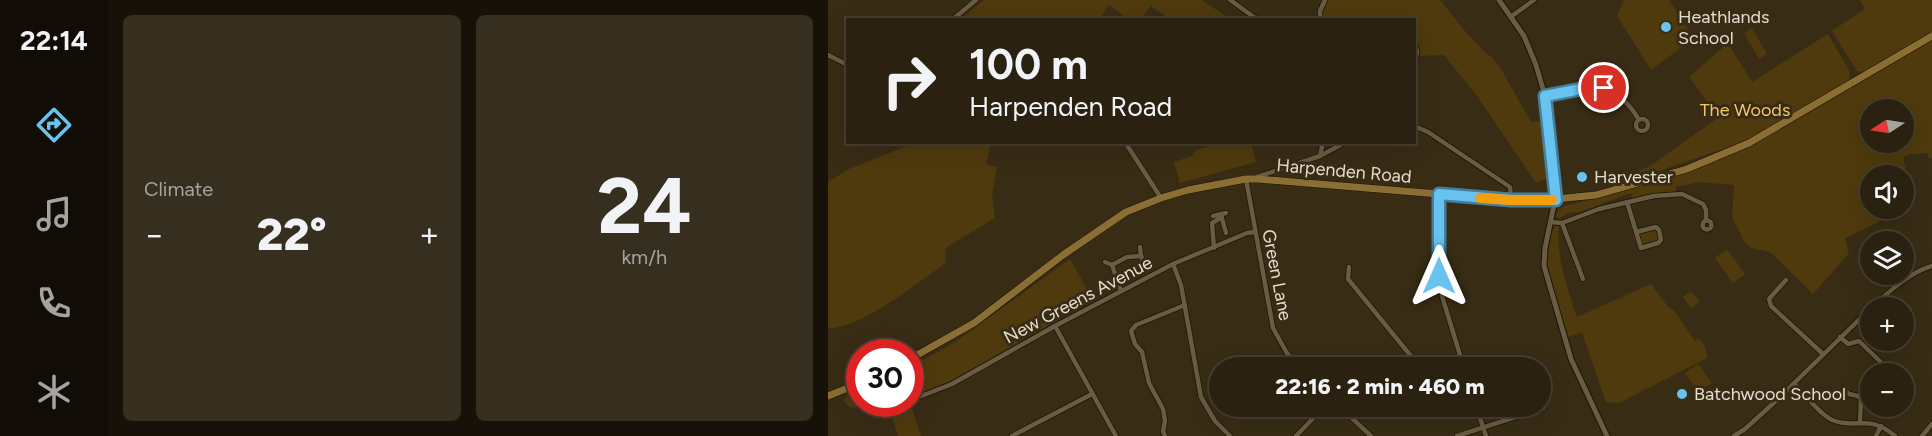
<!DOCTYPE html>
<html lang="en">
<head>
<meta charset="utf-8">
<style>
	:root { --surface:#2a2110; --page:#362e1e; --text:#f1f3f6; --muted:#a5a39f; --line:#463e30; --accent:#69c3f1 }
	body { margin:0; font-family:Figtree,sans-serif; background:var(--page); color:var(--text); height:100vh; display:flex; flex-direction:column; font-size:22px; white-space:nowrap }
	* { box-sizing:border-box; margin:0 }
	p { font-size:20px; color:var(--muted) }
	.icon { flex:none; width:33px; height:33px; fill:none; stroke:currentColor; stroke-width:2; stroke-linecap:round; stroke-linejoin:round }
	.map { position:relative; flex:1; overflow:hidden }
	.side { display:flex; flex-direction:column; gap:15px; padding:15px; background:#171209; width:720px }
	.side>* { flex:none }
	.guide { position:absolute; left:18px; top:18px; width:570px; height:126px; border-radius:0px; box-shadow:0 6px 24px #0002,0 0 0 2px var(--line); background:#2a2110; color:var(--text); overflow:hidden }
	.needle { width:39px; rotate:258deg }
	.fabs { position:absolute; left:1032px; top:99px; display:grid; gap:12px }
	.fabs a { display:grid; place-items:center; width:54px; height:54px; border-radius:50%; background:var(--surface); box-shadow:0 6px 24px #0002,0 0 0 2px var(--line); font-size:30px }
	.speed { position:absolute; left:18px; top:339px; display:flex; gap:12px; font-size:30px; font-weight:700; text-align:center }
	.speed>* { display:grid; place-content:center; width:78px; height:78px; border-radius:50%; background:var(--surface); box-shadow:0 6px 24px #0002,0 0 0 2px var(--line); line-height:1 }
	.speed .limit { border:9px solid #d22; background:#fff; color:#111 }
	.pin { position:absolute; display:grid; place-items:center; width:51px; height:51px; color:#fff; margin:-26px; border:3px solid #fff; border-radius:50%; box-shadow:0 2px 6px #0007 }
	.me { position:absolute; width:66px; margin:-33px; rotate:0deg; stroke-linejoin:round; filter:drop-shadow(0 0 4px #0008) }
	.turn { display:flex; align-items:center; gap:21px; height:126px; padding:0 24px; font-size:27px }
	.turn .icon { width:78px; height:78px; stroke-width:2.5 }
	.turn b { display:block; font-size:42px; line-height:51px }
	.big { font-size:45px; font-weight:800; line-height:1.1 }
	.side .card { flex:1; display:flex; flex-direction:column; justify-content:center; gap:9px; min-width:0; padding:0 21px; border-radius:9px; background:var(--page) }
	.side .dial { align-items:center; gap:0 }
	.dial b { font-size:78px; line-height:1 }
	.heat { display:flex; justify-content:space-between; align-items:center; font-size:33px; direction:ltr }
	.side .tiles { flex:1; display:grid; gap:15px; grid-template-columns:repeat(2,1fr) }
	.trip { position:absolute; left:381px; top:357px; width:342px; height:60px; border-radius:30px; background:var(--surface); box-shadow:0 6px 24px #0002,0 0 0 2px var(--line); font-weight:800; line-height:60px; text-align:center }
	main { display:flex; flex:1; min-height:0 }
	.menu { display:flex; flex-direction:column; width:108px; justify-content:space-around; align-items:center; background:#110d06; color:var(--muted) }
	.menu .icon { width:42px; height:42px }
	.menu .on { color:var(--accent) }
	.menu b { font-size:27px; color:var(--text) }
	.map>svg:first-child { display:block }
	.green { fill:#4f3a0d; fill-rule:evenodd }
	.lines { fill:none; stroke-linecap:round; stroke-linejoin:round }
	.minor-casing { stroke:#1f1400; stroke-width:6 }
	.tertiary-casing { stroke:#1f1400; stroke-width:7 }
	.primary-casing { stroke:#1f1400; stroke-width:8 }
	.minor { stroke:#695c44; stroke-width:4.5 }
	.tertiary { stroke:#695c44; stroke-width:5 }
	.primary { stroke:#8a6e34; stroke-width:7 }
	.route-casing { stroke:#447f9d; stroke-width:15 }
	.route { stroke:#69c3f1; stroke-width:10 }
	.slow { stroke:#f59e0b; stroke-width:10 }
	.poi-dot { fill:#69c3f1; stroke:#382c15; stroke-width:2 }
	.labels { text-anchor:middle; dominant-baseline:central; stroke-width:6; stroke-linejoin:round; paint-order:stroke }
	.poi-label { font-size:18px; fill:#e4dcce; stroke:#382c15; text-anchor:start }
	.park-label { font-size:18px; fill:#f3c469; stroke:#382c15 }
	.street-label { font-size:18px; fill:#e4dcce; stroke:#382c15 }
</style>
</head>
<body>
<main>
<nav class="menu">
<b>22:14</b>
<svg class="icon on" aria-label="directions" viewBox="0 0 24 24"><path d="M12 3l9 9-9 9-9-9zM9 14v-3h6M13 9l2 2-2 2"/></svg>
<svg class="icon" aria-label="music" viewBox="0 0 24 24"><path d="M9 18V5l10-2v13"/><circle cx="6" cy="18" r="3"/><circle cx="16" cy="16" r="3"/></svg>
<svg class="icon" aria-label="phone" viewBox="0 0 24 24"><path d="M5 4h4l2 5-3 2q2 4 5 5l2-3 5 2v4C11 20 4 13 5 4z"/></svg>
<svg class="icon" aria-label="climate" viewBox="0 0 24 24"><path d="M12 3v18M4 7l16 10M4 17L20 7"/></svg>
</nav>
<section class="side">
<div class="tiles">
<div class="card"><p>Climate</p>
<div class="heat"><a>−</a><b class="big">22°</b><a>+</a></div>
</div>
<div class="card dial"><b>24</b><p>km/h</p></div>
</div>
</section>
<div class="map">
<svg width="1104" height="436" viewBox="0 0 1104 436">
	<rect width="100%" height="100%" fill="#382c15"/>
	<!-- green -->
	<g class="green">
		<path d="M156 0H374L402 19H342L323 6 313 19H300L281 5 272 19H133Z"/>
		<path d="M500 0H612L637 31 661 56H663L672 67 703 122 713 121 720 178 708 183 649 96 616 55 591 56C592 43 587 33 586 20H494L495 10Z"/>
		<path d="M796 0H841L866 38 823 70 789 16Z"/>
		<path d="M1032 0H1104V32L1035 72 1029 71 1004 31 1037 9Z"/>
		<path d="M924 28 939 54 931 59 916 33Z"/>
		<path d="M1000 34 1022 72 1021 81 930 134 909 144 794 184 792 179 822 166 891 117 861 77 900 43 924 82Z"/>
		<path d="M1104 40V158L1101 159 1100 153 1081 154 1075 158 1085 201 1076 207V176H1042V208L1072 209 1043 226 1017 238 1021 253 985 294 942 252 923 248 917 243 904 217 906 185 871 182 848 187V193L822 194 805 199 803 193 752 212 740 213 732 218 728 217 730 210 736 206 774 197 861 170 930 141ZM1042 110H1076V142H1042Z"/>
		<path d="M89 142 163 143 158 164 169 167 164 194 167 218 119 247 117 251 118 263C90 282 32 330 0 328V182L21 169Z"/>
		<path d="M423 143 428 162 352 183 346 162 364 156 368 150 393 143Z"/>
		<path d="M728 225H731C728 257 739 287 749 317L823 284 841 308 845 309 867 341 871 338 877 346 879 358 791 403 778 402 754 333 739 337C730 304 705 257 728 225Z"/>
		<path d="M825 230 830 231V241L814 244 812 234Z"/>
		<path d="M899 249 917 274 905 283 887 258Z"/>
		<path d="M242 259 265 300 122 381 90 394 83 372V367L127 342Z"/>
		<path d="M863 291 872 302 863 308 855 297Z"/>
		<path d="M870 364 884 383 870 392 857 373Z"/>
		<path d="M31 390 32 404H44L23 408 15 401 19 395Z"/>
		<path d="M82 403 93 436H70L60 404Z"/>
	</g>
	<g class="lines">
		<!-- minor casing -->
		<g class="minor-casing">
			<g id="minor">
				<path d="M402 0 430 20"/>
				<path d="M684 16 706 0"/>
				<path d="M124 20 148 0"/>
				<path d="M492 20V11L497 0"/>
				<path d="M586 39 589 52 586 68"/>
				<path d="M0 55 20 65"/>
				<path d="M717 96C759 88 785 76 811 120"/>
				<path d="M586 100V120"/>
				<circle cx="814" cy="125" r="6"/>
				<path d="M586 126 600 132 682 187 683 200"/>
				<path d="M297 142 333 198"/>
				<path d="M492 156 495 142"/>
				<path d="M429 177 492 156 518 142"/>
				<path d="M418 179 445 328 459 353 471 368"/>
				<path d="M611 194V276L614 296 636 368"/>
				<path d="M799 202 813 248 830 243 833 240 831 230 828 227 808 232"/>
				<path d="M393 215 398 233"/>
				<path d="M385 216 398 213"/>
				<circle cx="879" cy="225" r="4.5"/>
				<path d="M723 222 734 223 771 209 826 196 854 194 875 204 878 210V220"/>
				<path d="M734 223 755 279"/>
				<path d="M312 247 313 256"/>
				<path d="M386 248 384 223 394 217"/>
				<path d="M277 262 284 265 299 257 313 256 316 263"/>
				<path d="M345 264 353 285 373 397 387 421 402 436"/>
				<path d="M284 265 293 291"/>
				<path d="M521 267 520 279 587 361 602 365 632 356"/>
				<path d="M958 280 941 299 943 306 995 354"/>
				<path d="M1044 308C1061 291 1081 273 1104 266"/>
				<path d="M227 326 288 436"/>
				<path d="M1012 337 1020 344 1031 341 1062 371V374"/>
				<path d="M966 384C976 393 992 415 1004 420 1029 430 1040 413 1067 436"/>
				<path d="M1015 388 1021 394 1030 396 1033 399 1032 422"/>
				<path d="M88 398 124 384 227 326 345 264 419 233 427 232"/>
				<path d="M511 406 543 436"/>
				<path d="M648 406 658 436"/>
				<path d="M184 436 264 394"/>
				<path d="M337 436 335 431 337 421 335 409 321 383 314 352 307 344 303 331 308 325 357 305"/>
				<path d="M468 436 497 406"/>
				<path d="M629 436 715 408"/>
				<path d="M906 436 917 429 950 399 1042 309"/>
				<path d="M1048 436 1053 426"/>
				<path d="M1094 436 1104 424"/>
			</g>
		</g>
		<!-- tertiary casing -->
		<g class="tertiary-casing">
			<path id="tertiary" d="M671 0 696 36 708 65 717 96 727 200 717 248 716 266 743 359 779 436"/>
		</g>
		<!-- primary casing -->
		<g class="primary-casing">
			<g id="primary">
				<path d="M82 359 146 323 235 255 298 212 333 198 360 190 418 179H429L683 200H717L768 195 859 169 921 143 1104 36"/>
				<path d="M0 396 32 383"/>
			</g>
		</g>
		<!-- minor -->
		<use href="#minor" class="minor"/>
		<!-- tertiary -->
		<use href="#tertiary" class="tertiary"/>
		<!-- primary -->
		<use href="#primary" class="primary"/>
	</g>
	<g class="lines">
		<!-- route casing -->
		<g class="route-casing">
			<path id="route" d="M611 276V194L683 200H728L717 96 763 87 776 88"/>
		</g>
		<!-- route -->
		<use href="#route" class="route"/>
		<!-- slow -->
		<path class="slow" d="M652 198 683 200H724"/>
	</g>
	<!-- markers -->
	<g class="poi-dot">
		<circle cx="838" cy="27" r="6"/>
		<circle cx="754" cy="177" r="6"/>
		<circle cx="854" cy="394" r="6"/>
	</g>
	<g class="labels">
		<!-- poi labels -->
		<g class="poi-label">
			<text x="850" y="17">Heathlands<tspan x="850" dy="21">School</tspan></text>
			<text x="766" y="177">Harvester</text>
			<text x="866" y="394">Batchwood School</text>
		</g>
		<!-- park labels -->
		<g class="park-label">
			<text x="917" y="110">The Woods</text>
		</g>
		<!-- street labels -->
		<g class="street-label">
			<text transform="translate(516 171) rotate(5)">Harpenden Road</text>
			<text transform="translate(449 275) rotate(79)">Green Lane</text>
			<text transform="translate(250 300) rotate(-28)">New Greens Avenue</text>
		</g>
	</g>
</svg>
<div class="fabs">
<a><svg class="needle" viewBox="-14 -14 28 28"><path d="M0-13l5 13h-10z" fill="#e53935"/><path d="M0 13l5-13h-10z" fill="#a5a39f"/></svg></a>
<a><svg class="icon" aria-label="sound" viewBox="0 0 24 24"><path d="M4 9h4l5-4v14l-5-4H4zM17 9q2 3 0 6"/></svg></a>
<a><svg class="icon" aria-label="layers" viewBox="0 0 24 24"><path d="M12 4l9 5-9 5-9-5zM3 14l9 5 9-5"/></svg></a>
<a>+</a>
<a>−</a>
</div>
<div class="speed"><div class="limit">30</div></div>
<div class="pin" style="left:776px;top:88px;background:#d93025"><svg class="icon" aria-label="arrive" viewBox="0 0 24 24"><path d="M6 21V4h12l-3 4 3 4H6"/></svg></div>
<svg class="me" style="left:611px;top:276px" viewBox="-20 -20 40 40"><path d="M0-17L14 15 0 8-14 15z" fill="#69c3f1" stroke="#fff" stroke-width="4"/></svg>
<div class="trip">22:16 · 2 min · 460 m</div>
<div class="guide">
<div class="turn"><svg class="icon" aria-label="right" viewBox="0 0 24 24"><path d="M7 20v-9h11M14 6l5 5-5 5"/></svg><div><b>100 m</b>Harpenden Road</div></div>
</div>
</div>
</main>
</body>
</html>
